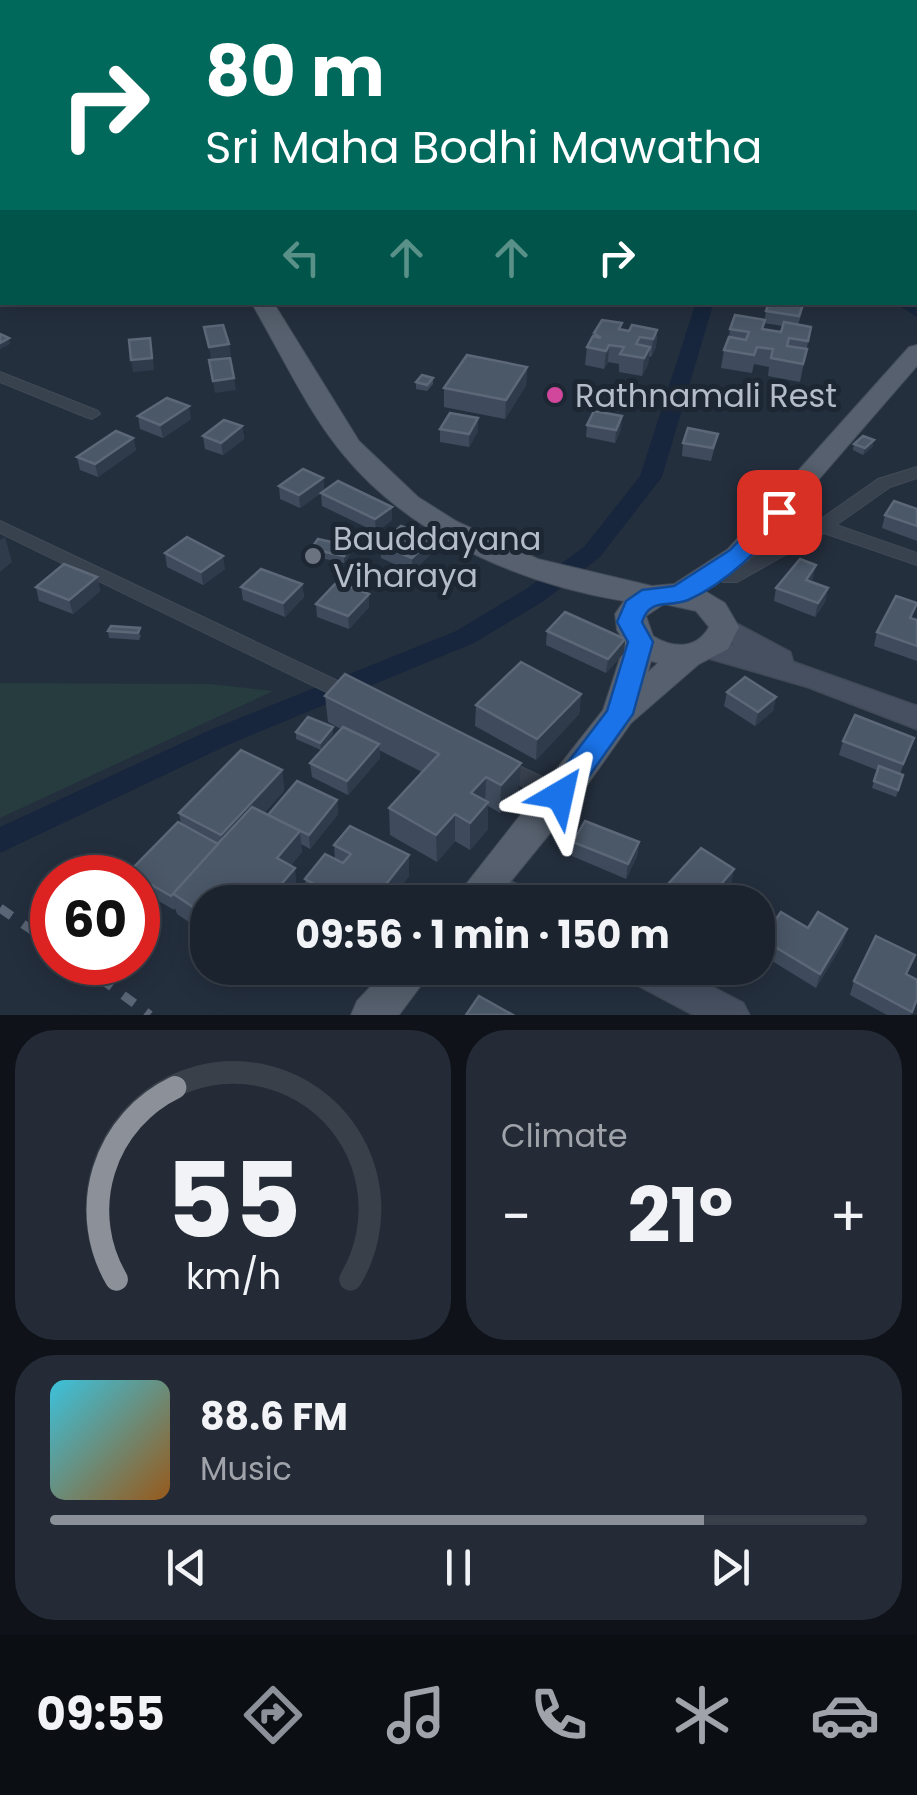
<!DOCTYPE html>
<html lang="en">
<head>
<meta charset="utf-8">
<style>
	:root { --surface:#1b232e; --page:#242b36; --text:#f1f3f6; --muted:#a0a4aa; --line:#39404a; --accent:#8c9099 }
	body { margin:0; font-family:Poppins,sans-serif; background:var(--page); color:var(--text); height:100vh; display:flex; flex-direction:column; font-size:38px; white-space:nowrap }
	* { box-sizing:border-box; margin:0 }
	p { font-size:32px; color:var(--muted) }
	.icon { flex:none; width:55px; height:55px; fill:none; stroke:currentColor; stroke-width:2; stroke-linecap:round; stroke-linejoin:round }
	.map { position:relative; height:1015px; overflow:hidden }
	.sheet { display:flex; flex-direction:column; gap:15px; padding:15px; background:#0f1319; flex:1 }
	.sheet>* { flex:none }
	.hud { position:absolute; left:0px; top:0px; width:918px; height:305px; box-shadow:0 5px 25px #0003,0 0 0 2px var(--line); background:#00695c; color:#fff; overflow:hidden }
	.speed { position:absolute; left:30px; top:855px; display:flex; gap:20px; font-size:50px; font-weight:700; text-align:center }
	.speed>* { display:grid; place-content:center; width:130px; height:130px; border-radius:50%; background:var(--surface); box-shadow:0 5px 25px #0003,0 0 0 2px var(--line); line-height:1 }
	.speed .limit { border:15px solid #d22; background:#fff; color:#111 }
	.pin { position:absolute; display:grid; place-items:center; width:85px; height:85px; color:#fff; margin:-42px; border-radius:20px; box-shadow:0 5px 15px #0006 }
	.me { position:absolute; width:110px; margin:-55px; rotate:36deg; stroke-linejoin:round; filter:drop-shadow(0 0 8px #0008) }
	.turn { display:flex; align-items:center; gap:35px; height:210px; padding:0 40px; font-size:45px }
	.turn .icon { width:130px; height:130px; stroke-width:2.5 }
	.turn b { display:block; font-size:70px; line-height:85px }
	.lanes { display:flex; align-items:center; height:95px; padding:0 40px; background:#0003; justify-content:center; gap:50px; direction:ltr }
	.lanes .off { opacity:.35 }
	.big { font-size:75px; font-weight:700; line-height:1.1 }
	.sheet .card { flex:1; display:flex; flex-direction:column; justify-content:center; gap:15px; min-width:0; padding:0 35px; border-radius:40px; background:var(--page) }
	.sheet .dial { align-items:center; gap:0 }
	.dial svg { height:260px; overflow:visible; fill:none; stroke:var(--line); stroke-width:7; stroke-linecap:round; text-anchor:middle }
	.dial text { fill:var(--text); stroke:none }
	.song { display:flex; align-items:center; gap:30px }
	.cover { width:120px; height:120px; border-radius:15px; background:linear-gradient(135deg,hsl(190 70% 55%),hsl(30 70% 35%)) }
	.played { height:10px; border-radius:5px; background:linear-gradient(90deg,var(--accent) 80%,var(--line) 80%) }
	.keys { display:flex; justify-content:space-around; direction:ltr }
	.heat { display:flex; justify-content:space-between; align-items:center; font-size:55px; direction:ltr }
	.sheet .tiles { flex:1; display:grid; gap:15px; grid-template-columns:1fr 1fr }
	.card:last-child { grid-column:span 2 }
	.trip { position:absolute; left:190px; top:885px; width:585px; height:100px; border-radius:40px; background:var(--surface); box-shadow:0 5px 25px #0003,0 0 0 2px var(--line); font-weight:700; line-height:100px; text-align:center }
	.tabs { display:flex; height:160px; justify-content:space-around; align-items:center; background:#0b0e12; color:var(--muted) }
	.tabs .icon { width:70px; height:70px }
	.tabs .active { color:var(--accent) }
	.tabs b { font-size:45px; color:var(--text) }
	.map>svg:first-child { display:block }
	.green { fill:#263c3f }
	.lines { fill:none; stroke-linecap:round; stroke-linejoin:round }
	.canal { fill:#17263c; fill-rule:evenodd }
	.river { fill:#17263c; fill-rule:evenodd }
	.minor-casing { stroke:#414a57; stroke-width:2 }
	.secondary-casing { stroke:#414a57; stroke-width:3 }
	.primary-casing { stroke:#414a57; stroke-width:2 }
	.minor { fill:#38414e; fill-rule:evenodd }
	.secondary { fill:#465061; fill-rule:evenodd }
	.primary { fill:#56606e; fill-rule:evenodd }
	.rail { stroke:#5a6575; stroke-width:9; stroke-dasharray:14 14; stroke-linecap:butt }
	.wall { fill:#3f4b5c }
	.shaded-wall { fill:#2f3b4b }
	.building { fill:#4b5868; stroke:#5c6777; stroke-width:2.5 }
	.route { fill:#1a73e8; stroke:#114b97; stroke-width:2.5 }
	.hotel-dot { fill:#d1479c; stroke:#1d2633; stroke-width:4 }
	.worship-dot { fill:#6b7280; stroke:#1d2633; stroke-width:4 }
	.labels { text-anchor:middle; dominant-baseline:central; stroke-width:10; stroke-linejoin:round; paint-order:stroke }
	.poi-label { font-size:32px; fill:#b4bcc9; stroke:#1d2633; text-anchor:start }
</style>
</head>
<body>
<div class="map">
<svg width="917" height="1015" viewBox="0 0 917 1015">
	<rect width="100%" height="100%" fill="#242f3e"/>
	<!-- green -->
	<path class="green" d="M0 683 210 684 273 691 0 818Z"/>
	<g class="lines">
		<!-- canal -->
		<path class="canal" d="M696 302H714L662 477 600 557 544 601 474 643 230 744 0 853V827L210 730 456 631 526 589 584 547 640 476Z"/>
		<!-- river -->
		<g class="river">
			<path d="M319 0H344L345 2H321Z"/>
			<path d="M915 295 917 317 893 302H915Z"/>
		</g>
		<!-- minor casing -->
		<g class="minor-casing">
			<g id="minor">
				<rect x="915" y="31" width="2" height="6"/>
				<rect x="0" y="205" width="2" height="8"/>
				<path d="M0 372 98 411 100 414 92 419 86 417 0 382Z"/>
				<path d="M917 467V478L890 487 836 525 917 553V565L824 533 737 582H723L721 578 723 574 808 527 773 515 770 511 773 507H785L821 519 878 479Z"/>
				<path d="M0 521 359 691 362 696 359 701 352 704 345 701 0 533Z"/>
				<path d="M502 758 568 789 571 795 568 801 560 804 552 801 494 772 491 766 494 760Z"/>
			</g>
		</g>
		<!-- secondary casing -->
		<g class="secondary-casing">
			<g id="secondary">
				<path d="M724 617 790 652 793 662 917 706V729L808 687 701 656 697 649 701 642 711 639 735 646 710 627 714 620Z"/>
				<path d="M486 870 531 891 536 902C512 902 481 910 469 885L474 875Z"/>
				<path d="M623 968H676L743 1003 749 1015H694L628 980Z"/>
			</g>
		</g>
		<!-- primary casing -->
		<g class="primary-casing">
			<g id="primary">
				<path d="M0 71 2 72V83L0 82Z"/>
				<path d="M251 302H273L359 441 418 497 456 521 538 559 652 586 674 584 728 549 909 347 917 345V366L748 561 705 591 725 603 739 627 728 649 699 664 631 723 573 805 494 902H452L603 710 625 643 617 630 615 614 624 601C521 584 411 537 343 454 306 409 281 353 251 302ZM664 604 696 611 709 627C696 650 673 648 653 636L646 616ZM651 661 658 663 648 672Z"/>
				<path d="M388 968H434L399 1015H351L357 1001Z"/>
			</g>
		</g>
		<!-- minor -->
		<use href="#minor" class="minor"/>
		<!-- secondary -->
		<use href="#secondary" class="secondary"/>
		<!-- primary -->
		<use href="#primary" class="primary"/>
		<!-- rail -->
		<g class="rail">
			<path d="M0 908 52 944"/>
			<path d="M78 962 150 1015"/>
		</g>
	</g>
	<!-- wall -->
	<g class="wall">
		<path d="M766 311 802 312 798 325 811 327 800 382 768 376 769 367 754 364 752 373 721 368 724 350 729 337 730 329 781 332 783 326 764 323Z"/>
		<path d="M621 330 629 331 657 330 656 347 651 357 649 356 648 364 642 376 619 372V364L608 362 604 369 585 365 587 347 593 336 594 333Z"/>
		<path d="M527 367 526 385 505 419 444 407V388Z"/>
		<path d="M433 378V384L427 391 416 389V382Z"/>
		<path d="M138 416 191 419 163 438 140 429Z"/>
		<path d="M587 425 621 429 615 443 586 437Z"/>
		<path d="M242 426 244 439 223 455 205 449 203 436Z"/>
		<path d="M440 429 478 431 469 447 440 442Z"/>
		<path d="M718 434 711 461 682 456 683 443Z"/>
		<path d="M133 438 136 450 98 477 80 470 77 457Z"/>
		<path d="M874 440 872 447 863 455 853 450 854 444Z"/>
		<path d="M323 478 324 491 392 507V520L376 532 322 506 321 493 300 508 280 499 279 486Z"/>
		<path d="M917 509V541L882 528 885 515Z"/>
		<path d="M432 539V553L412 572 381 558 380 545Z"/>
		<path d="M350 546 351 553 344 563 312 556 311 549Z"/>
		<path d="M165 553 225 569 203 585 167 567Z"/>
		<path d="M816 565 811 581 828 588 825 602 815 617 774 601 776 588Z"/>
		<path d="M97 577 100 591 73 614 39 601 36 587Z"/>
		<path d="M302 584 304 597 285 617 243 600 241 587Z"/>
		<path d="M369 594V607L349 629 317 617 316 604Z"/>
		<path d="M912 618 917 620V661L874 646 877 632Z"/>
		<path d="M111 626 141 635 139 640 109 638 108 631Z"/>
		<path d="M547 631 625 639 624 653 606 673 546 645Z"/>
		<path d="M727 692 776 697 773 711 755 726 724 706Z"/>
		<path d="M581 694 579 714 536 760 475 726 476 705Z"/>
		<path d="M325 696 519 790 500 813 488 806V829L470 850 455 841 437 862 390 835 389 808 422 772 379 750 380 758 348 795 312 777 310 763 341 729 328 722Z"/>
		<path d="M296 732 333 734 321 750 296 739Z"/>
		<path d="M914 738 900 774 903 775 896 797 872 788 877 770 839 755 843 741Z"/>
		<path d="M282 770 284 791 264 813 268 815 337 800 338 814 310 849 301 844 302 852 291 865 297 889 292 894 208 902V935L177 914 175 908 174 910 138 889V878H131L129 872 181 824 179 813Z"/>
		<path d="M573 842H639L637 856 626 879 572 856Z"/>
		<path d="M334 845 409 855V876L389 902H311L307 900 305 879 335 860Z"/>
		<path d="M734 869 731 883 722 893 736 902H675L667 897 669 883Z"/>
		<path d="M762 939 843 943 816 988 759 953Z"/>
		<path d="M319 968H341L334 976Z"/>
		<path d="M520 968H549L541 980Z"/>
		<path d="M907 975 917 1001 911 1015H887L850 995 854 981Z"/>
	</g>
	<!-- shaded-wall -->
	<g class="shaded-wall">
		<path d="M114 302H139V303L115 307Z"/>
		<path d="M657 330 656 347 651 357 653 339Z"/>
		<path d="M9 338 10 344 0 349V343Z"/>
		<path d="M229 344 231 356 211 359 209 347Z"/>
		<path d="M609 345 608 362 604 369 606 351Z"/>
		<path d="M650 347 648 364 642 376 644 358Z"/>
		<path d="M152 350 154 370 133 372 131 360Z"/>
		<path d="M527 367 526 385 505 419 506 400Z"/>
		<path d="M234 378 236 390 215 393 213 381Z"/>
		<path d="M189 406 191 419 163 438 160 425Z"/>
		<path d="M622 416 621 429 615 443 616 430Z"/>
		<path d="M478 418V431L469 447V434Z"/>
		<path d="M242 426 244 439 223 455 221 443Z"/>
		<path d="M133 438 136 450 98 477 95 464Z"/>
		<path d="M874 440 872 447 863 455 865 448Z"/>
		<path d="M323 478 324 491 300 508 299 495Z"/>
		<path d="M392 507V520L376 532 375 519Z"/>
		<path d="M5 537 12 562 0 572V540Z"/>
		<path d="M432 539V553L412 572V558Z"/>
		<path d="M350 546 351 553 344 563V556Z"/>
		<path d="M223 556 225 569 203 585 201 572Z"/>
		<path d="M816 565 813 578 803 593 806 580Z"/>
		<path d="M97 577 100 591 73 614 69 600Z"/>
		<path d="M302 584 304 597 285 617 283 603Z"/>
		<path d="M828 588 825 602 815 617 818 603Z"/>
		<path d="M369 594V607L349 629 348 616Z"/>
		<path d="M625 639 624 653 606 673 608 659Z"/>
		<path d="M581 694 579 714 536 760 537 739Z"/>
		<path d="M776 697 773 711 755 726 758 712Z"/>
		<path d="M333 727V734L321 750 320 743Z"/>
		<path d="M379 744 380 758 348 795 347 781Z"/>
		<path d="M521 763 519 790 500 813 501 785Z"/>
		<path d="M282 770 284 791 225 856 221 835Z"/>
		<path d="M486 777 485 804 471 793Z"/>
		<path d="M337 800 338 814 310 849 309 835Z"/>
		<path d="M488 802V829L470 850V823Z"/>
		<path d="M455 814V841L437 862 436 835Z"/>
		<path d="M300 831 302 852 279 879 277 858Z"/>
		<path d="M639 842 637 856 626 879 628 864Z"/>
		<path d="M409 855V876L389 902H372Z"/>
		<path d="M295 868 297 889 286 902H266Z"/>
		<path d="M734 869 731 883 715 902 716 890Z"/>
		<path d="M847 929 843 943 816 988 820 974Z"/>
		<path d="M333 968H341L334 976Z"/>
		<path d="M541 968H549L541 980Z"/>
	</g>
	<!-- building -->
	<g class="building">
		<path d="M769 302H804L799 316 766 311Z"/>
		<path d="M735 315 765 320 762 329 781 332 784 322 811 327 808 341 789 338 787 346 807 349 803 364 771 358 773 349 757 347 754 355 724 350 729 337 746 340 749 332 730 329Z"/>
		<path d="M602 320 622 323 619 329 629 331 632 325 657 330 653 339 640 337 636 344 650 347 644 358 620 354 624 347 609 345 606 351 587 347 593 336 601 338 594 333Z"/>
		<path d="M223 325 229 344 209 347 204 327Z"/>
		<path d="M0 334 9 338 0 343Z"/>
		<path d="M150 338 152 358 131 360 129 340Z"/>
		<path d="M467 355 527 367 506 400 444 388Z"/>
		<path d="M230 358 234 378 213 381 209 360Z"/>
		<path d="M422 375 433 378 427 385 416 382Z"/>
		<path d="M167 398 189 406 160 425 138 416Z"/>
		<path d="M594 411 622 416 616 430 587 425Z"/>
		<path d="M450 413 478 418 469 434 440 429Z"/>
		<path d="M224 420 242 426 221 443 203 436Z"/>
		<path d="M688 428 718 434 713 448 683 443Z"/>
		<path d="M116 431 133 438 95 464 77 457Z"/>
		<path d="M863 436 874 440 865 448 854 444Z"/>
		<path d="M303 469 323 478 299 495 279 486Z"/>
		<path d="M338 481 392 507 375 519 321 493Z"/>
		<path d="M894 501 917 509V526L885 515Z"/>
		<path d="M401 526 432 539 412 558 380 545Z"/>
		<path d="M187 537 223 556 201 572 165 553Z"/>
		<path d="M318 539 350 546 344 556 311 549Z"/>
		<path d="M800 559 816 565 806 580 828 588 818 603 776 588Z"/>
		<path d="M64 564 97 577 69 600 36 587Z"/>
		<path d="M261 569 302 584 283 603 241 587Z"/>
		<path d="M337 582 369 594 348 616 316 604Z"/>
		<path d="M896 596 917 603 910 618 917 620V646L877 632Z"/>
		<path d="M565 612 625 639 608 659 547 631Z"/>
		<path d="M111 626 140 628 138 633 108 631Z"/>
		<path d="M521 662 581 694 537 739 476 705Z"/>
		<path d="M345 674 521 763 501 785 486 777 471 793 488 802 470 823 455 814 436 835 389 808 439 754 325 696Z"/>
		<path d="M745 677 776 697 758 712 727 692Z"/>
		<path d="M855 715 914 738 903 764 843 741Z"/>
		<path d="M308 717 333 727 320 743 296 732Z"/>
		<path d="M343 727 379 744 347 781 310 763Z"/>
		<path d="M241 750 282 770 221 835 179 813Z"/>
		<path d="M879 766 903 775 898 790 874 781Z"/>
		<path d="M297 781 337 800 309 835 268 815Z"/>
		<path d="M252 807 300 831 277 858 295 868 266 902H208V917L172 893Z"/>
		<path d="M585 821 639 842 628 864 573 842Z"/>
		<path d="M178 822 218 844 171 896 129 872Z"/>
		<path d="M350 826 409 855 372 902H312L323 889 305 879 325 854 343 863 351 854 334 845Z"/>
		<path d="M701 848 734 869 716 890 736 902H698L669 883Z"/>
		<path d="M290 893 308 902H283Z"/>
		<path d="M781 912 808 928 818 912 847 929 820 974 762 939Z"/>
		<path d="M876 936 915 955 906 974 917 980V999L912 1012 854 981Z"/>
		<path d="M479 996 513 1015H466Z"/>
	</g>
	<!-- route -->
	<path class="route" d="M779 505 790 512C765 545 727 583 688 600 668 608 650 597 642 622L653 642 633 714 570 803H549L545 795 549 787 607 711 628 642 617 622 626 601 642 590 674 586 730 550 771 507Z"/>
	<!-- markers -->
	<circle class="hotel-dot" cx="555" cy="395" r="10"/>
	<circle class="worship-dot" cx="313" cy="556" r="10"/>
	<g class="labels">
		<!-- poi labels -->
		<g class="poi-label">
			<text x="575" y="395">Rathnamali Rest</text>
			<text x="333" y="538">Bauddayana<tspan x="333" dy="37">Viharaya</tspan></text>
		</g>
	</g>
</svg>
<div class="speed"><div class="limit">60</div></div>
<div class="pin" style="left:779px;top:512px;background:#d93025"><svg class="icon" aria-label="arrive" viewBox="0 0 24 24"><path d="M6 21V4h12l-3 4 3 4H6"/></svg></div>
<svg class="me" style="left:560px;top:795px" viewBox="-20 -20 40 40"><path d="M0-17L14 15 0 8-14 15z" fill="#1a73e8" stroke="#fff" stroke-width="4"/></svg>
<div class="trip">09:56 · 1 min · 150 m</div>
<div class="hud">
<div class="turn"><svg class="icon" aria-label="right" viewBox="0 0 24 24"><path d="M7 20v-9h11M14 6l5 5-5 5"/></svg><div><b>80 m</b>Sri Maha Bodhi Mawatha</div></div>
<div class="lanes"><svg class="icon off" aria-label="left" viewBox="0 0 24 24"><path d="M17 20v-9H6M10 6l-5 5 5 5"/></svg><svg class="icon off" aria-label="ahead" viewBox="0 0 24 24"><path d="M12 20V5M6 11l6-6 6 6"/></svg><svg class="icon off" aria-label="ahead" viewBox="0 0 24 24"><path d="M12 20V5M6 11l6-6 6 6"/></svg><svg class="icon" aria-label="right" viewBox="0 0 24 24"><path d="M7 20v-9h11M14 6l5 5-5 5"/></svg></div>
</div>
</div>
<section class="sheet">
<div class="tiles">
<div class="card dial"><svg viewBox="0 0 100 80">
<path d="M14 69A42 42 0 1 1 86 69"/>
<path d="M14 69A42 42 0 0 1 32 10" stroke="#8c9099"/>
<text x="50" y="56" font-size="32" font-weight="700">55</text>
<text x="50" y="72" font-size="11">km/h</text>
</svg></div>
<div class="card"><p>Climate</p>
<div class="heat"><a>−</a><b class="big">21°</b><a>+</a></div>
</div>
<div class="card">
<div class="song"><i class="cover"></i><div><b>88.6 FM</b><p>Music</p></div></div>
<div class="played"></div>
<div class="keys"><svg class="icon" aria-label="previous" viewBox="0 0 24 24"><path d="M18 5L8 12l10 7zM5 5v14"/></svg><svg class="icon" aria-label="pause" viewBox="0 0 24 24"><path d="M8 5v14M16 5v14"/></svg><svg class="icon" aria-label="next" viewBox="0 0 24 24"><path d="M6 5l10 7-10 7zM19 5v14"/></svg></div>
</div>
</div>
</section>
<nav class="tabs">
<b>09:55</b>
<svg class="icon active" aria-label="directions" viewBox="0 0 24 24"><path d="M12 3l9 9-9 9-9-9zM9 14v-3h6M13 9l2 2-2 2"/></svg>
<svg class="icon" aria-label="music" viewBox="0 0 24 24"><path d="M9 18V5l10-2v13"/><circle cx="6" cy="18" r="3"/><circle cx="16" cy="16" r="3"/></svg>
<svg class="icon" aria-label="phone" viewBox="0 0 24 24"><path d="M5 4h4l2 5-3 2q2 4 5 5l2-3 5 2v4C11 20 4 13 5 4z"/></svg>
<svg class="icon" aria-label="climate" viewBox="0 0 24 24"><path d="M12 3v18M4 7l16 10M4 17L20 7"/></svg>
<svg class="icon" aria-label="car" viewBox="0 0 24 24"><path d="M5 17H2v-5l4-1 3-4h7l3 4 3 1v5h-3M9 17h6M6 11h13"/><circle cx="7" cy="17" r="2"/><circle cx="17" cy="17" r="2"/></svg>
</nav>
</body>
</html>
